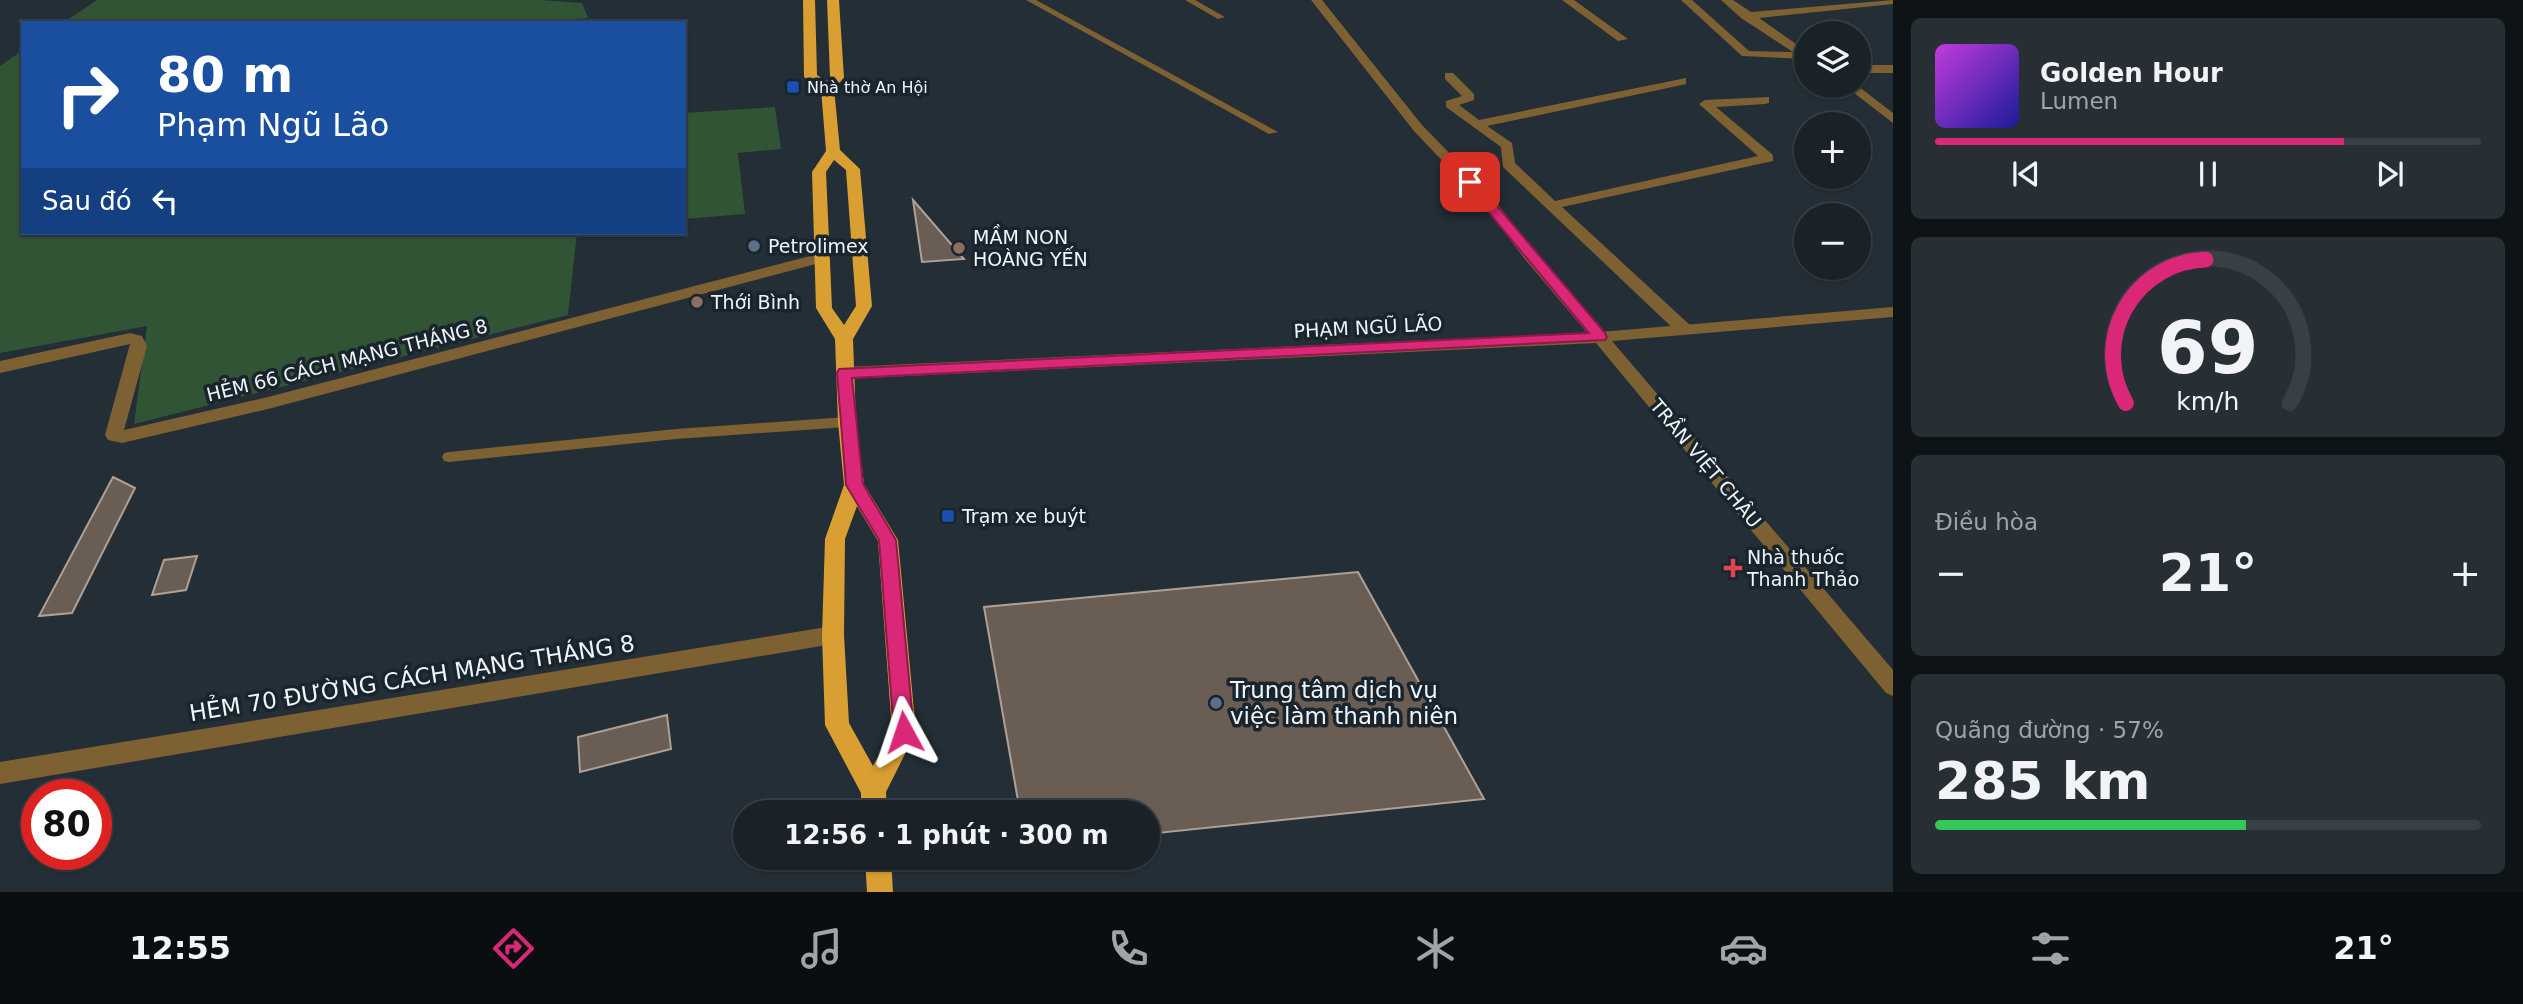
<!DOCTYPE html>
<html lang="vi">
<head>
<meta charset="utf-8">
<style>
	:root { --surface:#1a2228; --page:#272f34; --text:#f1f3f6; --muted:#9fa4a8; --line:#383f45; --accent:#db2777 }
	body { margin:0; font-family:"DejaVu Sans",sans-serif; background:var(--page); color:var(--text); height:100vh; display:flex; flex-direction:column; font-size:26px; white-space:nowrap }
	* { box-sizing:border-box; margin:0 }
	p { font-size:23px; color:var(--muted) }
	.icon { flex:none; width:38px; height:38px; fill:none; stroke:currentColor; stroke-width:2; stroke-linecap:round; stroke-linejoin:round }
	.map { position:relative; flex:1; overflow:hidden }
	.drawer { display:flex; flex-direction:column; gap:18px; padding:18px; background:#0e1316; width:630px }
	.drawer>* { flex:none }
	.top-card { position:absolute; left:21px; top:21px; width:665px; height:214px; border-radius:0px; box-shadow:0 2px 5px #0004,0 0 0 2px var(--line); background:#1a4fa0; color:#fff; overflow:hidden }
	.controls { position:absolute; left:1794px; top:21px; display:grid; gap:14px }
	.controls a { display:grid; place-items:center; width:77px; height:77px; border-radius:50%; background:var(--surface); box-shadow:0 2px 5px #0004,0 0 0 2px var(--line); font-size:35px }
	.speed { position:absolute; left:21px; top:779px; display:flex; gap:14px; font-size:35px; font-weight:700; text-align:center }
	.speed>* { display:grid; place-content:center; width:91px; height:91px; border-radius:50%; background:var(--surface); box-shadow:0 2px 5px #0004,0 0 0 2px var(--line); line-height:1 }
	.speed .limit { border:10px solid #d22; background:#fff; color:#111 }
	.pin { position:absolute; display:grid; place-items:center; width:60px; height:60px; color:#fff; margin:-30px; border-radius:14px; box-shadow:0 4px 10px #0006 }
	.me { position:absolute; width:77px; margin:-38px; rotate:355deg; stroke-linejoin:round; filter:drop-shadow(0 0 5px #0008) }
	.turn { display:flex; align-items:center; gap:24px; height:147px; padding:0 21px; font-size:32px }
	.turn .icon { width:91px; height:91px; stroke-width:2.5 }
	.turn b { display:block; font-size:49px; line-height:60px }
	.then { display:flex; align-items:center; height:66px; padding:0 21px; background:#0003; gap:14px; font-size:26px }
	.big { font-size:52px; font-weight:600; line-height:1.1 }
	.drawer .widget { flex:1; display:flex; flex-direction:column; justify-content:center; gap:10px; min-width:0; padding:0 24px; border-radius:10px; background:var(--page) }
	.drawer .dial { align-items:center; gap:0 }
	.dial svg { height:182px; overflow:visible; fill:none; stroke:var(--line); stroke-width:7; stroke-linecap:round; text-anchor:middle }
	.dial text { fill:var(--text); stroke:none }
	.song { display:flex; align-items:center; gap:21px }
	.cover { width:84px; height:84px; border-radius:10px; background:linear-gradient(135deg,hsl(290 70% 55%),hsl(240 70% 35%)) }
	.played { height:7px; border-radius:4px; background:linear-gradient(90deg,var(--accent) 75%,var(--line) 75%) }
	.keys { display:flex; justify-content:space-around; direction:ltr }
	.heat { display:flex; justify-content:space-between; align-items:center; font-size:38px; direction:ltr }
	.charge { height:10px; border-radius:5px; background:linear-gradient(90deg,#34c759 57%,var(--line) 0) }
	.trip { position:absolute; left:733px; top:800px; width:427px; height:70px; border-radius:35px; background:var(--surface); box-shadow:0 2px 5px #0004,0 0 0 2px var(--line); font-weight:600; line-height:70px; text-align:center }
	.dock { display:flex; height:112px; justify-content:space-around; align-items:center; background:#0a0e10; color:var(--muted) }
	.dock .icon { width:49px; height:49px }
	.dock .current { color:var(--accent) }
	.dock b { font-size:32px; color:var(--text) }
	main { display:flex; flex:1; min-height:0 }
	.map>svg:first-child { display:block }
	.green { fill:#315435 }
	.building { fill:#6a5d54; stroke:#afa096; stroke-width:2 }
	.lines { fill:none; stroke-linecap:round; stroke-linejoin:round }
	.service { fill:#7e6132; fill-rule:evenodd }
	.minor { fill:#7e6132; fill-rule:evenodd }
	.tertiary { fill:#7e6132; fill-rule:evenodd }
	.trunk { fill:#da9f32; fill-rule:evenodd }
	.route { fill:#db2777; stroke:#8e194d; stroke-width:2 }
	.transit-dot { fill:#1a4fb4; stroke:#19242c; stroke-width:2.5 }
	.service-dot { fill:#5c6f8a; stroke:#19242c; stroke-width:2.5 }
	.education-dot { fill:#8d6e63; stroke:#19242c; stroke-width:2.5 }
	.health-dot { fill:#e0444e; stroke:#19242c; stroke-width:2.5 }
	.labels { text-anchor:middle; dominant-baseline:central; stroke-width:7; stroke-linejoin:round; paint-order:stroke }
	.far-poi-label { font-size:16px; fill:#eef5fb; stroke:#19242c; text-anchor:start }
	.poi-label { font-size:19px; fill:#eef5fb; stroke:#19242c; text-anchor:start }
	.street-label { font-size:19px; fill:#eef5fb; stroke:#19242c }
	.near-street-label { font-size:23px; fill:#eef5fb; stroke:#19242c }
	.near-poi-label { font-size:23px; fill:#eef5fb; stroke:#19242c; text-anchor:start }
</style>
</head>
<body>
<main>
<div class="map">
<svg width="1893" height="892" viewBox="0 0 1893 892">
	<rect width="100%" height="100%" fill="#232e36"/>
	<!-- green -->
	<g class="green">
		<path d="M97 0H540L582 3 588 18 515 23H63Z"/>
		<path d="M23 50V233H577L568 315 134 424 147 326 0 353V66Z"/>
		<path d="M775 107 781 149 738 153 745 214 684 219V113Z"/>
	</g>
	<!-- building -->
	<g class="building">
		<path d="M913 200 964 259 922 262Z"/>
		<path d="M113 477 135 488 72 613 39 616Z"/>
		<path d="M197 556 186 590 152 595 164 560Z"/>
		<path d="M1358 572 1484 799 1148 834V812H1020L984 607Z"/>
		<path d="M667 715 671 749 580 772 578 737Z"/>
	</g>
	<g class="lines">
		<!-- service -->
		<g class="service">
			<path d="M1026 0H1036L1278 132 1269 134Z"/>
			<path d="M1185 0H1195L1225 17 1218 19Z"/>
			<path d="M847 417 854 422 847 427 676 439 449 462 444 461 442 457 444 453 449 452 676 429Z"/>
		</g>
		<!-- minor -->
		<g class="minor">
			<path d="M1311 0H1322L1422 125 1493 198 1534 252 1606 333 1608 337 1606 341H1594L1524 258 1483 204 1414 131Z"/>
			<path d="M1562 0H1574L1628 39 1618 41Z"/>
			<path d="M1681 0H1692L1749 51 1793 52 1741 18 1721 0H1733L1751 12 1893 0V4L1759 18 1806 51V59L1742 56Z"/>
			<path d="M1893 65V73H1869L1863 69 1869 65Z"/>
			<path d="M1445 73H1453L1474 94V100L1459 105 1479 120 1686 78V84L1682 85 1487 126 1512 143 1515 163 1555 201 1758 156 1699 104 1705 100 1769 97V103L1765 104 1716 107 1773 155V161L1562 207 1691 326 1693 330 1691 334H1679L1503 167 1501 147 1446 107V101L1462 96 1445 79Z"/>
			<path d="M1845 86H1858L1893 113V123Z"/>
			<path d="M822 253 827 255 829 258 827 261 268 409 122 443 108 440 105 435 130 344 0 373V361L130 333 142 336 147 346 124 430 268 397Z"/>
			<path d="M833 626 840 629 843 635 840 641 833 644 0 784V762Z"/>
		</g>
		<!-- tertiary -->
		<path class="tertiary" d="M1893 307V317L1612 341 1893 670V696L1886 693 1596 343 845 379 837 373 845 367 1600 332Z"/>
		<!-- trunk -->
		<g class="trunk">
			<path d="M803 0H815L817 75 826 81 830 77 827 0H839L844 78 834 88 840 150 860 169 872 306 853 339 856 422 864 484 898 540 916 732 886 792 887 812H861V793L825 725 822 635 825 539 844 485 838 422 835 339 816 308 812 172 826 151 821 89 804 77ZM834 160 846 170 856 306 844 325 832 308 826 172ZM857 506 878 541 892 731 873 766 849 723 844 635 845 539Z"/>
			<path d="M865 858H891L893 892H867Z"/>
		</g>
	</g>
	<!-- route -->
	<path class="route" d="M1470 178 1475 180 1605 333 1607 337 1605 340 852 378 863 484 896 540 914 732 911 738 904 741 897 738 894 732 879 540 846 485 837 373 839 369 1589 333 1466 185 1464 182Z"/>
	<!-- markers -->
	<g class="transit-dot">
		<rect x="786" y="80" width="14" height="14" rx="3.5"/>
		<rect x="941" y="509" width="14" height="14" rx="3.5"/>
	</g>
	<g class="service-dot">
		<circle cx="754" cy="246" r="7"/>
		<circle cx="1216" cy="703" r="7"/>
	</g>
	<g class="education-dot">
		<circle cx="959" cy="248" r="7"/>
		<circle cx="697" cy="302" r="7"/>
	</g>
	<path class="health-dot" d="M1729.5 557.5h7v7h7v7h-7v7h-7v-7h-7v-7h7z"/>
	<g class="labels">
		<!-- far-poi labels -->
		<g class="far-poi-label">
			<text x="807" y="87">Nhà thờ An Hội</text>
		</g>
		<!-- poi labels -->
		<g class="poi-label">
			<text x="973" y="237">MẦM NON<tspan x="973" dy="22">HOÀNG YẾN</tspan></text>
			<text x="768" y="246">Petrolimex</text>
			<text x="711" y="302">Thới Bình</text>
			<text x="962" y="516">Trạm xe buýt</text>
			<text x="1747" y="557">Nhà thuốc<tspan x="1747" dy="22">Thanh Thảo</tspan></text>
		</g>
		<!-- street labels -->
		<g class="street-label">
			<text transform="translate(1368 327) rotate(-3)">PHẠM NGŨ LÃO</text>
			<text transform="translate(347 360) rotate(-14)">HẺM 66 CÁCH MẠNG THÁNG 8</text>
			<text transform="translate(1706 463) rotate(50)">TRẦN VIỆT CHÂU</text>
		</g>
		<!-- near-street labels -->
		<g class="near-street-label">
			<text transform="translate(412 678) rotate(-9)">HẺM 70 ĐƯỜNG CÁCH MẠNG THÁNG 8</text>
		</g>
		<!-- near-poi labels -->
		<g class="near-poi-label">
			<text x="1230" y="690">Trung tâm dịch vụ<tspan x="1230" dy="26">việc làm thanh niên</tspan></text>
		</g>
	</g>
</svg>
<div class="controls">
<a><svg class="icon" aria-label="layers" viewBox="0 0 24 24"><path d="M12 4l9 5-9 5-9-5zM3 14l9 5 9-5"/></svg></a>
<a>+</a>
<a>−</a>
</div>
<div class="speed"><div class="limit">80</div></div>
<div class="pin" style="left:1470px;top:182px;background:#d93025"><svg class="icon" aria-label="arrive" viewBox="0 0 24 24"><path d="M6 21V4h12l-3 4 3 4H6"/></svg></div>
<svg class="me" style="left:904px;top:732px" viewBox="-20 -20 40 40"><path d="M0-17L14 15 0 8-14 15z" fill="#db2777" stroke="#fff" stroke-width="4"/></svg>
<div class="trip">12:56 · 1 phút · 300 m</div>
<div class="top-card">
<div class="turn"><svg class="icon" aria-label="right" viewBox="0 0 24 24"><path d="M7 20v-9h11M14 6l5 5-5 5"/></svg><div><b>80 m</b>Phạm Ngũ Lão</div></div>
<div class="then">Sau đó<svg class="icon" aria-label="left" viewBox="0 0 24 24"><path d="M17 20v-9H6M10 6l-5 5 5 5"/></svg></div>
</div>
</div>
<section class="drawer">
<div class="widget">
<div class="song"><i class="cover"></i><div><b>Golden Hour</b><p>Lumen</p></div></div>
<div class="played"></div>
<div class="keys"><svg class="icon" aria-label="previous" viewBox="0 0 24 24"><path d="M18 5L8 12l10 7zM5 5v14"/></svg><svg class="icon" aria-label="pause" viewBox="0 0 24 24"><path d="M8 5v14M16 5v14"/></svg><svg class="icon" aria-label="next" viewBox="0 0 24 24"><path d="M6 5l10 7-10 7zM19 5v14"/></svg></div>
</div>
<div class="widget dial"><svg viewBox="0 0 100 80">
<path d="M14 69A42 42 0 1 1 86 69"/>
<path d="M14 69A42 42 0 0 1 49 6" stroke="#db2777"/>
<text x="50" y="56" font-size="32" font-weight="700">69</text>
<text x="50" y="72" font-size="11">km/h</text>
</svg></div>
<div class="widget"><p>Điều hòa</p>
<div class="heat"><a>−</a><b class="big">21°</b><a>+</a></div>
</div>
<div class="widget"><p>Quãng đường · 57%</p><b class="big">285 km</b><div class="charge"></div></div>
</section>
</main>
<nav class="dock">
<b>12:55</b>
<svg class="icon current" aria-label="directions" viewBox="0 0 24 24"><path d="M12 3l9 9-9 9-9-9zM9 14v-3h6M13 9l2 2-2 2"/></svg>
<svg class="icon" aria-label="music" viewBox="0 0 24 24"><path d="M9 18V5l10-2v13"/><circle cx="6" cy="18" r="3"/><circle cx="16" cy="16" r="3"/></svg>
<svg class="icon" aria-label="phone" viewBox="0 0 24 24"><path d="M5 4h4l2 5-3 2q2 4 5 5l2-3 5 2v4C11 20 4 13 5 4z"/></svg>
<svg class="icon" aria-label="climate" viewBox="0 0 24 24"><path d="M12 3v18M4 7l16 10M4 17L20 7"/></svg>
<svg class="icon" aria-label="car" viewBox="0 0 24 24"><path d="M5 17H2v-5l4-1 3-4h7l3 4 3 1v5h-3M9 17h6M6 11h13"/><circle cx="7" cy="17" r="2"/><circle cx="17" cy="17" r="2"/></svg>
<svg class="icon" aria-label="filters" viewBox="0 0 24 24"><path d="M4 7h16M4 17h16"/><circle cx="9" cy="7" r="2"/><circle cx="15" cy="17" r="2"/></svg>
<b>21°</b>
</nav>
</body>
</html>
